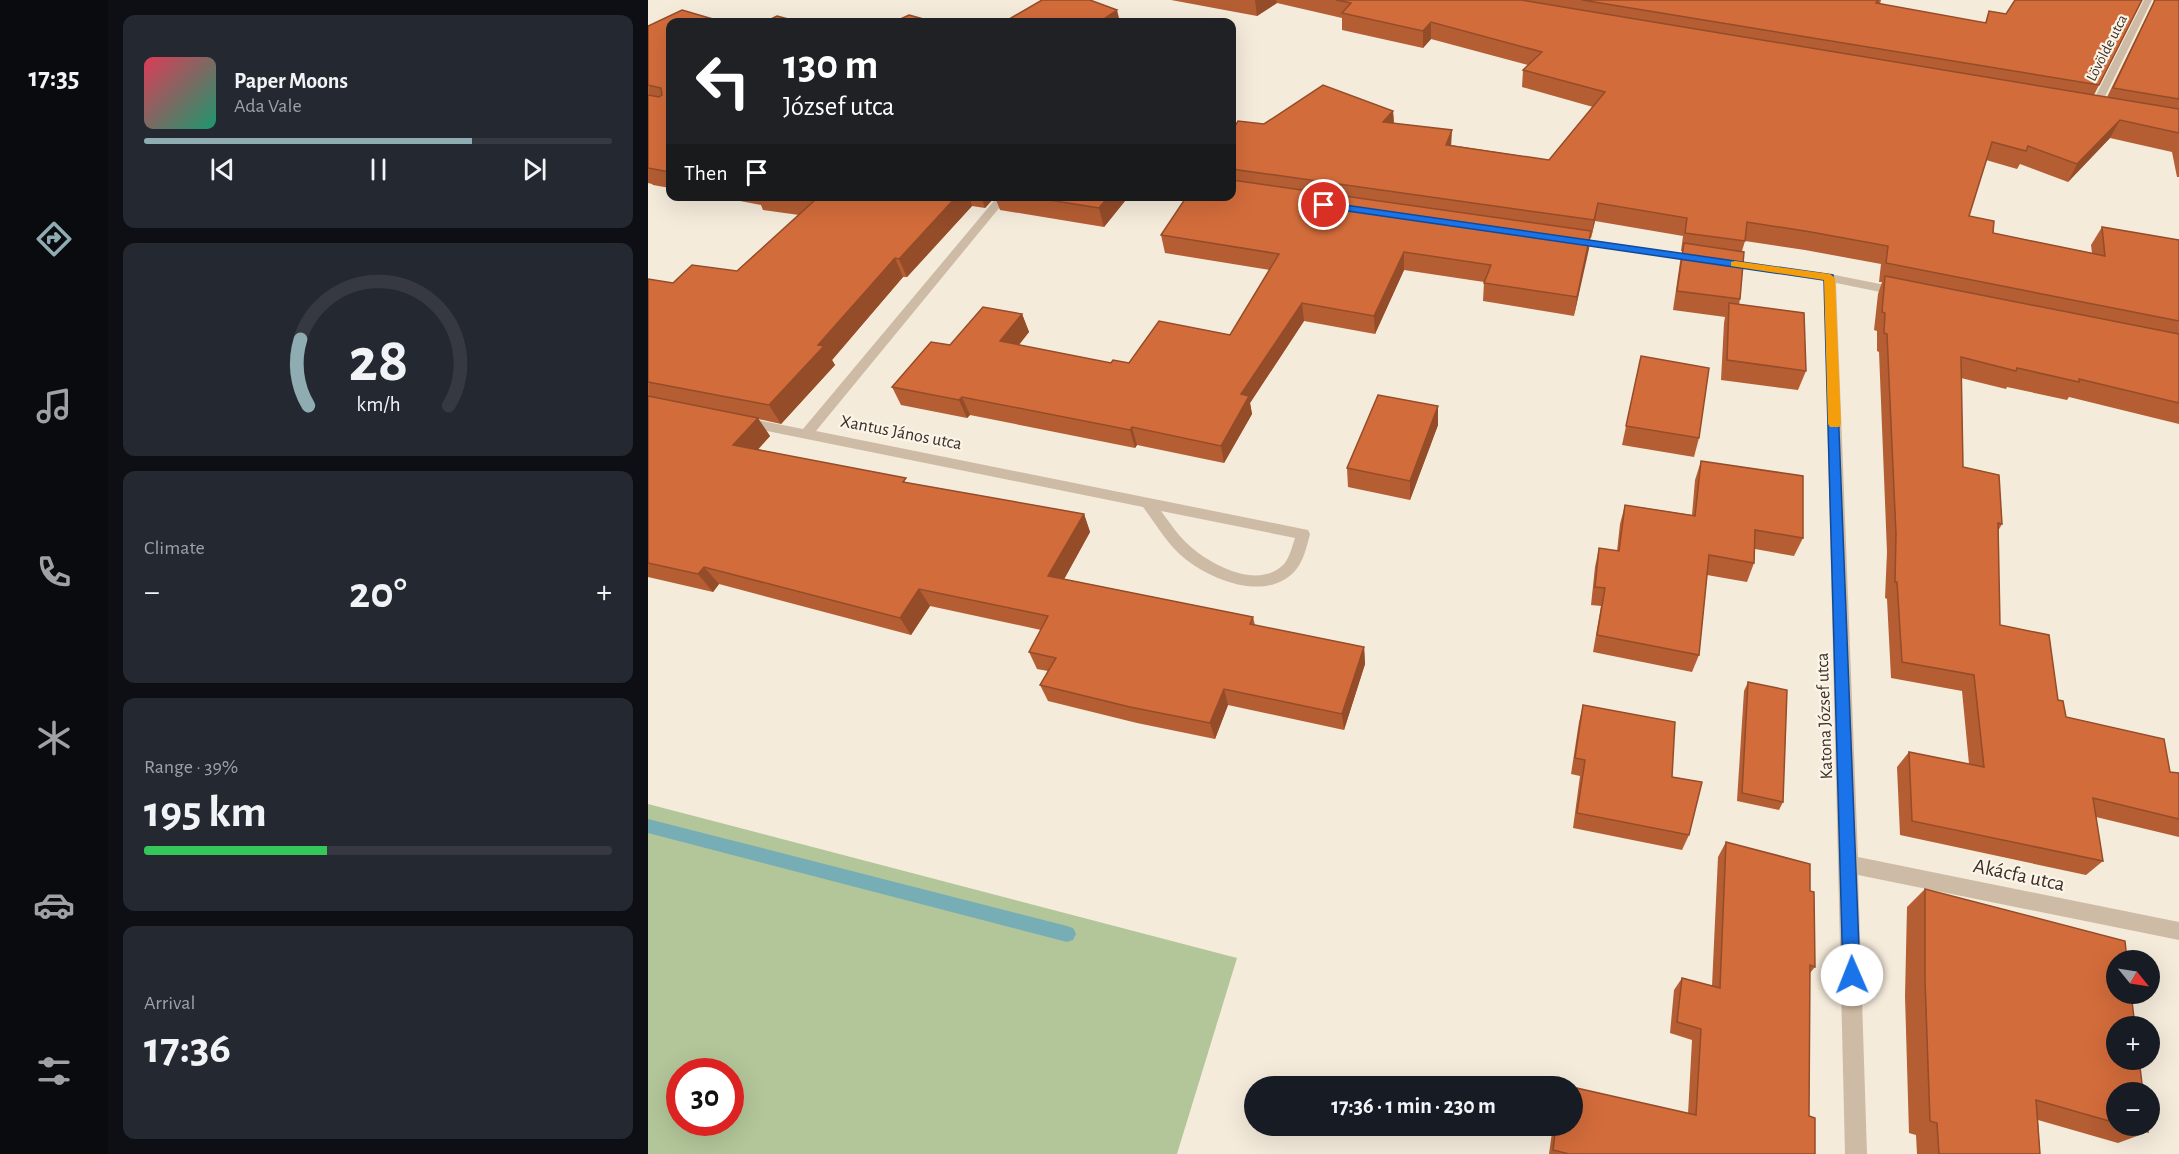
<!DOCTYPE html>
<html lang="en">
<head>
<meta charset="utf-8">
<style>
	:root { --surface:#171b24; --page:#242831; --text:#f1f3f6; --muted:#9ea1a6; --line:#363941; --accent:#8facb2 }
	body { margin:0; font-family:"Alegreya Sans",sans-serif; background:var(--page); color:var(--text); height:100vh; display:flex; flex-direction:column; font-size:22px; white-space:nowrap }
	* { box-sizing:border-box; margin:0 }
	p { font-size:20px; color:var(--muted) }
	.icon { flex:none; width:33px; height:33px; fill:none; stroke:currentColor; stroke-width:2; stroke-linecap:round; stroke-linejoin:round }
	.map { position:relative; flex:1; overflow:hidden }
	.details { display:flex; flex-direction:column; gap:15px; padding:15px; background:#0d0f14; width:540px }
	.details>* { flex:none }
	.banner { position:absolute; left:18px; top:18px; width:570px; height:183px; border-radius:12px; box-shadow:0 6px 24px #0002; background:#202124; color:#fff; overflow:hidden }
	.needle { width:39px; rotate:120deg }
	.fabs { position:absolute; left:1458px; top:950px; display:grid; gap:12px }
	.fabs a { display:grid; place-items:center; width:54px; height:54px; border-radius:50%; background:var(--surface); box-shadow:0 6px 24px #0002; font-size:30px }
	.speed { position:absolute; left:18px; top:1058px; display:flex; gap:12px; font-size:30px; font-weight:700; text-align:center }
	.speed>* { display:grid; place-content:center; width:78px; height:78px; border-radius:50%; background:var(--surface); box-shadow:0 6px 24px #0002; line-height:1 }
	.speed .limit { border:9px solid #d22; background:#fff; color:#111 }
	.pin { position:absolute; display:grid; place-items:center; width:51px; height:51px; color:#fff; margin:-26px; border:3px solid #fff; border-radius:50%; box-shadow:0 2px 6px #0007 }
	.me { position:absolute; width:66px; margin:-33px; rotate:359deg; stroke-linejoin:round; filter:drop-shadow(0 0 4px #0008) }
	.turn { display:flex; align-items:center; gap:21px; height:126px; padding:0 18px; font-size:27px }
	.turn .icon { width:78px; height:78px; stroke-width:2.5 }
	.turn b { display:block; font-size:42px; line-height:51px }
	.then { display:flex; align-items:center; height:57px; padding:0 18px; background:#0003; gap:12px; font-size:22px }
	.big { font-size:45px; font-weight:600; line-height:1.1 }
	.details .widget { flex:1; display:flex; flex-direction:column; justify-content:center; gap:9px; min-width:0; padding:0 21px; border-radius:12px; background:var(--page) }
	.details .dial { align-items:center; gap:0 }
	.dial svg { height:156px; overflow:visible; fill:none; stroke:var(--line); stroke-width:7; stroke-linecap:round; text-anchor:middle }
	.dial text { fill:var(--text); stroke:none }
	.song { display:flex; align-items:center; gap:18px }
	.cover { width:72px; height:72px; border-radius:9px; background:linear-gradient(135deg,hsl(350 70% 55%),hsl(160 70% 35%)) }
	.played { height:6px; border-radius:3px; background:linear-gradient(90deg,var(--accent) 70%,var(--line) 70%) }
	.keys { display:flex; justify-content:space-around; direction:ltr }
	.heat { display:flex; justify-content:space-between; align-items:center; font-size:33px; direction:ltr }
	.charge { height:9px; border-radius:4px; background:linear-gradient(90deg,#34c759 39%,var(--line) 0) }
	.trip { position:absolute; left:596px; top:1076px; width:339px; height:60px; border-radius:30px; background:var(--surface); box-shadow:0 6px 24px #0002; font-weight:600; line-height:60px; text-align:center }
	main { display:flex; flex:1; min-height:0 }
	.tab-bar { display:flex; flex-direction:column; width:108px; justify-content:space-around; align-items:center; background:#090b0e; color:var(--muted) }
	.tab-bar .icon { width:42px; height:42px }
	.tab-bar .on { color:var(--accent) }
	.tab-bar b { font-size:27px; color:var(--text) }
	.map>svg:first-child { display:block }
	.green { fill:#b3c699; fill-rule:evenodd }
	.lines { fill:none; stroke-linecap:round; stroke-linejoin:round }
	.stream { fill:#77adb5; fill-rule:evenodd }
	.minor { fill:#cebba5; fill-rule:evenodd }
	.wall { fill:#b55d33 }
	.shaded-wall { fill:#944c29 }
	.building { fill:#d36c3b; stroke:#944c29; stroke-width:1.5 }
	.route { fill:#1a73e8; stroke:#114b97; stroke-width:1.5 }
	.slow { fill:#f59e0b }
	.labels { text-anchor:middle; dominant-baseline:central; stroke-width:4.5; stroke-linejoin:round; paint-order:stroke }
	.far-street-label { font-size:15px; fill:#392f27; stroke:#fcf4e8 }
	.street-label { font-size:18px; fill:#392f27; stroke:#fcf4e8 }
	.near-street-label { font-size:21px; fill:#392f27; stroke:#fcf4e8 }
</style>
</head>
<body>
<main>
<nav class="tab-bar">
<b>17:35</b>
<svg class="icon on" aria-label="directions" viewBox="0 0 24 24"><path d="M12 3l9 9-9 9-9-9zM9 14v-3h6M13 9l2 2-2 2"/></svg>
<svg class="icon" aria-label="music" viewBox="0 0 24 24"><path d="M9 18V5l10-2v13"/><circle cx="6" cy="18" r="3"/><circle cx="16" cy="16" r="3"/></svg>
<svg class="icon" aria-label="phone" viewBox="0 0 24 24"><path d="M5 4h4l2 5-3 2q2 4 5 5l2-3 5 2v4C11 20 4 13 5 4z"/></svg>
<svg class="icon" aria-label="climate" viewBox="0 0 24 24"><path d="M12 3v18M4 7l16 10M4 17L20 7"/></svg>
<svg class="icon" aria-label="car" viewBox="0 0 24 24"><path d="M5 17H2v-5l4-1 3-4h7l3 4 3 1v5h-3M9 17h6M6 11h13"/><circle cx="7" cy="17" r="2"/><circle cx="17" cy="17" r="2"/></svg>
<svg class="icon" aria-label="filters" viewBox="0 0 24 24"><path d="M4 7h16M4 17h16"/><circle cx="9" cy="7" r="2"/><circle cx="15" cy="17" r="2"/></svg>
</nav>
<section class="details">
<div class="widget">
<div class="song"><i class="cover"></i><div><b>Paper Moons</b><p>Ada Vale</p></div></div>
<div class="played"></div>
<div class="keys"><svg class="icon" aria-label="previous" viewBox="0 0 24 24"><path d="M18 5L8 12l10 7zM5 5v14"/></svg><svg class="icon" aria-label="pause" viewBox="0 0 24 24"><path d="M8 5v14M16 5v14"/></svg><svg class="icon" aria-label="next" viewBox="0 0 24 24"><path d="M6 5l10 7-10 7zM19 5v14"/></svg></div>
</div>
<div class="widget dial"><svg viewBox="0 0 100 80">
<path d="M14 69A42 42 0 1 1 86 69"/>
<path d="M14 69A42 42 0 0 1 10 35" stroke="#8facb2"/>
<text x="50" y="56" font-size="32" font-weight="700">28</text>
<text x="50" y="72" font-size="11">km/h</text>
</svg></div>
<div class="widget"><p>Climate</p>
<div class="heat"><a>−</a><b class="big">20°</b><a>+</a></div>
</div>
<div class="widget"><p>Range · 39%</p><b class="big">195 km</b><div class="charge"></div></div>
<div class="widget"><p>Arrival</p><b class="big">17:36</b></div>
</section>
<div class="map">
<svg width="1531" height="1154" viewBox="0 0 1531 1154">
	<rect width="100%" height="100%" fill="#f5ebdb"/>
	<!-- green -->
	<path class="green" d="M0 804 589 958 529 1154H0ZM32 1071H82V1122H32Z"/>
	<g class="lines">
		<!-- stream -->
		<path class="stream" d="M0 819 419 926 425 928 428 934 425 940 419 942 0 833Z"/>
		<!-- minor -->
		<g class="minor">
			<path d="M1496 0H1504L1451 109 1443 111 1441 109Z"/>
			<path d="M350 196H361L168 431 660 530 662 534C659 546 655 563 646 572 617 602 563 580 536 558 519 544 508 524 495 507L89 425 87 422 94 417 155 429ZM513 511 647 538C644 546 642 557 636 564 611 590 565 566 543 547 531 537 522 523 513 511Z"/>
			<path d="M923 237 1053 256 1059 259 1053 262 919 242V238Z"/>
			<path d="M1077 260 1182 274 1252 288 1258 292 1252 296 1188 283 1210 857 1531 922V940L1210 875 1219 1154H1197L1176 281 1073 265 1071 263Z"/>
		</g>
	</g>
	<!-- wall -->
	<g class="wall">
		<path d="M523 0H1233L1232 4 1337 23 1341 11 1358 14 1494 0 1446 95 1459 97 1506 1 1505 0H1531V177H1529L1524 152 1462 138 1420 182 1372 164 1369 169 1338 160 1321 216 1345 233 1444 253 1443 245 1454 227 1531 240V424L1421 397 1419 400 1359 387 1358 389 1313 378 1315 467 1354 524 1350 531 1352 625 1410 700 1418 717 1522 772 1531 773V837L1448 817 1455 861 1438 875 1252 835 1249 767 1261 752 1321 764 1314 691 1243 678 1239 599 1237 598 1239 552 1231 352 1229 351V331L1226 330 1230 294 1234 282H1231L1233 264 1157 250 1097 241 1094 251 1092 299 1091 305 1158 371 1150 390 1073 380 1076 323 1077 317 1025 310 1032 262 1034 251H1033L1035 236 947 221 943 238H942L926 316 835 301 836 282 756 270 727 334 656 321 602 403 604 414 576 463 489 445 487 448 322 415 319 418 253 405 244 387 302 345 374 314 381 332 371 345 463 363H481L582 335 622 270 517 253 513 235 584 196V131L616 124 745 111 746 123 803 145 901 160 945 107 874 87 875 70 880 65 783 39 775 48 694 30V18L629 3 609 16Z"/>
		<path d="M22 22V188L5 185 4 184 0 183V26Z"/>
		<path d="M66 196H481L456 227 352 210 347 197 337 208 324 206 259 277H255L184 360 187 365 133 424 110 419 122 436 110 449 261 483 436 514 442 532 416 579 605 617 607 625 716 647 717 664 696 730 580 705 567 739 489 723 400 701 392 685 400 671 389 669 381 652 393 630 282 606 263 635 71 584 65 592 0 577V279L25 283 89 271 151 215 115 210 113 205Z"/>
		<path d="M993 356 1051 438 1046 457 974 445Z"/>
		<path d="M790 406V425L762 500 700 487 699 468Z"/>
		<path d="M1053 461 1155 538 1146 556 1107 549 1106 563 1099 582 1059 575 1051 655 1044 672 945 652 953 606 943 605 947 567 951 548 969 551 972 524 977 505 1044 515 1047 480Z"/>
		<path d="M1100 682 1135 802 1131 810 1089 801 1096 691Z"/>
		<path d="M935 705 1024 777 1041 835 1034 850 925 828 932 776 923 774 931 722Z"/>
		<path d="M1078 842 1162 891 1167 967 1162 973 1161 1116 1167 1154H901L905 1125H924L1040 1114 1044 1040 1022 1033 1026 990 1034 978 1064 986 1070 857Z"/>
		<path d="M1277 889 1468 1092V1125H1499L1500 1132 1470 1143 1390 1120 1392 1154H1269L1268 1135 1261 1133 1257 996 1259 907Z"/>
	</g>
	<!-- shaded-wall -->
	<g class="shaded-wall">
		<path d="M607 0H628L629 3 609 16Z"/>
		<path d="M469 10 472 22H451Z"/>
		<path d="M783 22V39L775 48V31Z"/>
		<path d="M745 111 746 128 735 122Z"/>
		<path d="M1472 120 1462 138 1420 182 1429 164Z"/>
		<path d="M804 130 803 148 798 145Z"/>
		<path d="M309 196H321L324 206 259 277 251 259Z"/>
		<path d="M333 196H347V197L337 208Z"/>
		<path d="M461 196H481L456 227 451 208Z"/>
		<path d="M950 203 947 221 943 238 946 220Z"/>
		<path d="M943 231 941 249 926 316 929 297Z"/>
		<path d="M756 252V270L727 334 726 316Z"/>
		<path d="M247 258 255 277 184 360 187 365 133 424 121 405 170 345Z"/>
		<path d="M654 303 656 321 602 403 604 414 576 463 573 446 593 394Z"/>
		<path d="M374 314 381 332 359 359 352 341Z"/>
		<path d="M314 397 322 415 319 418 311 400Z"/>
		<path d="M790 406V425L762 500V481Z"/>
		<path d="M110 418 122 436 98 463 85 445Z"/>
		<path d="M484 427 489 445 487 448 482 430Z"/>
		<path d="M436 514 442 532 408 594 400 576Z"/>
		<path d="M56 567 71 584 65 592 50 574Z"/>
		<path d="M271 589 282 606 263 635 252 618Z"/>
		<path d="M716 647 717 664 696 730 694 714Z"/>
		<path d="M576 689 580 705 567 739 562 723Z"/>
	</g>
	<!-- building -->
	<g class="building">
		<path d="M394 0H442L469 10 451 22H356Z"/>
		<path d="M688 0H873L1531 109V133L1472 120 1429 164 1380 146 1378 151 1344 142 1321 216 1346 221 1345 233 1457 256 1454 227 1531 240V321L1238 263 1240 246 1163 232 1099 222 1097 241 1037 233 1039 218 950 203 946 220 584 169V131L590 121 616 124 675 85 745 111 735 122 804 130 798 145 901 160 957 92 875 70 894 52 783 22 775 31 694 13 703 3Z"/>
		<path d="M934 0H1230L1228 3 1338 23 1341 11 1358 14 1367 0H1494L1451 85Z"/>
		<path d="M1507 0H1531V99L1465 88Z"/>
		<path d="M34 10 75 22H22V172L0 168V95L11 97 14 95 13 88 0 85V26Z"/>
		<path d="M261 15 286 22H246Z"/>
		<path d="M129 16 151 22H117Z"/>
		<path d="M584 180 943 231 929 297 836 283 843 265 756 252 726 316 654 303 593 394 601 396 573 446 484 427 482 430 314 397 311 400 244 387 283 342 302 345 335 307 374 314 352 341 463 363 465 360 481 363 511 321 582 335 631 254 513 235 539 196H584Z"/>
		<path d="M144 196H309L251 259 247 258 170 345 176 346 121 405 0 382V279L25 283 44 265 89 271 167 200Z"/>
		<path d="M376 196H461L451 208Z"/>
		<path d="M1036 243 1096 252 1092 299 1029 291Z"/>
		<path d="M1237 276 1531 334V403L1431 379V382L1369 368 1368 371 1313 357 1315 467 1351 475 1354 524 1350 523 1352 625 1401 635 1410 700 1415 701 1418 717 1516 739 1522 772 1531 773V819L1445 798 1455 861 1264 821 1261 752 1336 767 1326 675 1254 662 1249 582H1247L1248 534 1239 334 1236 333 1237 313 1234 312Z"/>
		<path d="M1081 303 1156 313 1158 371 1079 360Z"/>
		<path d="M993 356 1061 368 1051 438 978 426Z"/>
		<path d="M730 395 790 406 762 481 699 468Z"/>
		<path d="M0 396 110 418 85 445 258 478 255 482 436 514 400 576 605 617 602 624 716 647 694 714 576 689 562 723 482 707 392 685 408 658 381 652 400 616 271 589 252 618 56 567 50 574 0 563Z"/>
		<path d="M1053 461 1155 476V538L1107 530 1106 563 1061 555 1051 655 949 635 957 588 947 587 951 548 971 551 977 505 1047 516Z"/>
		<path d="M1100 682 1139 690 1135 802 1094 793Z"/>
		<path d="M935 705 1027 722 1024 777 1054 782 1041 835 929 813 937 760 927 758Z"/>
		<path d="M1078 842 1162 864V891L1166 892 1167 967 1162 965 1161 1116 1167 1118V1154H921L905 1150 908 1125H924V1087L1048 1115 1053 1029 1029 1022 1034 978 1072 988Z"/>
		<path d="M1277 889 1477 941 1479 960H1468V993H1483L1487 1026H1468V1059H1491L1495 1092H1468V1123L1388 1100 1392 1154H1291L1289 1123 1282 1121 1277 980Z"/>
		<path d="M1476 1125H1499L1500 1132Z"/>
	</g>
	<!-- route -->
	<path class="route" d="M676 202 1185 275 1212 975 1210 982 1204 984 1197 982 1195 975 1176 280 672 207V203Z"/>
	<!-- slow -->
	<path class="slow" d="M1087 261 1182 274 1187 278 1193 424 1191 427H1182L1180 424 1176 280 1083 266V262Z"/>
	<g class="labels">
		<!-- far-street labels -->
		<g class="far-street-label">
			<text transform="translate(1459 48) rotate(-63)">Lövölde utca</text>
		</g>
		<!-- street labels -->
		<g class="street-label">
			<text transform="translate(253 433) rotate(11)">Xantus János utca</text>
			<text transform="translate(1177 716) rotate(-92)">Katona József utca</text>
		</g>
		<!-- near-street labels -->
		<g class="near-street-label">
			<text transform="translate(1371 875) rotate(12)">Akácfa utca</text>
		</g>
	</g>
</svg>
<div class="fabs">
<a><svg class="needle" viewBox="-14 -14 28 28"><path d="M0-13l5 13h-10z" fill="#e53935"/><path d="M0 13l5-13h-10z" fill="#9ea1a6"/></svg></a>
<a>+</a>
<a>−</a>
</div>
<div class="speed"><div class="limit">30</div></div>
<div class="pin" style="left:676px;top:205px;background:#d93025"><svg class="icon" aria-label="arrive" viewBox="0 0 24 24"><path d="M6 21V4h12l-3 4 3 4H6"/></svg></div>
<svg class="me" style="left:1204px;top:975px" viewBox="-20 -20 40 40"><circle r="19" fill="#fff"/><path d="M0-13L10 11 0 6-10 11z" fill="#1a73e8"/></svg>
<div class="trip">17:36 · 1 min · 230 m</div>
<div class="banner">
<div class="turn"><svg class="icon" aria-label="left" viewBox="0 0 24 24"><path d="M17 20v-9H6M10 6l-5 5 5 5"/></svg><div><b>130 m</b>József utca</div></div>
<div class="then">Then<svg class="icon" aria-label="arrive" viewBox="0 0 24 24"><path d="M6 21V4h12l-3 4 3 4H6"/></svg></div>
</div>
</div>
</main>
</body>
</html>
